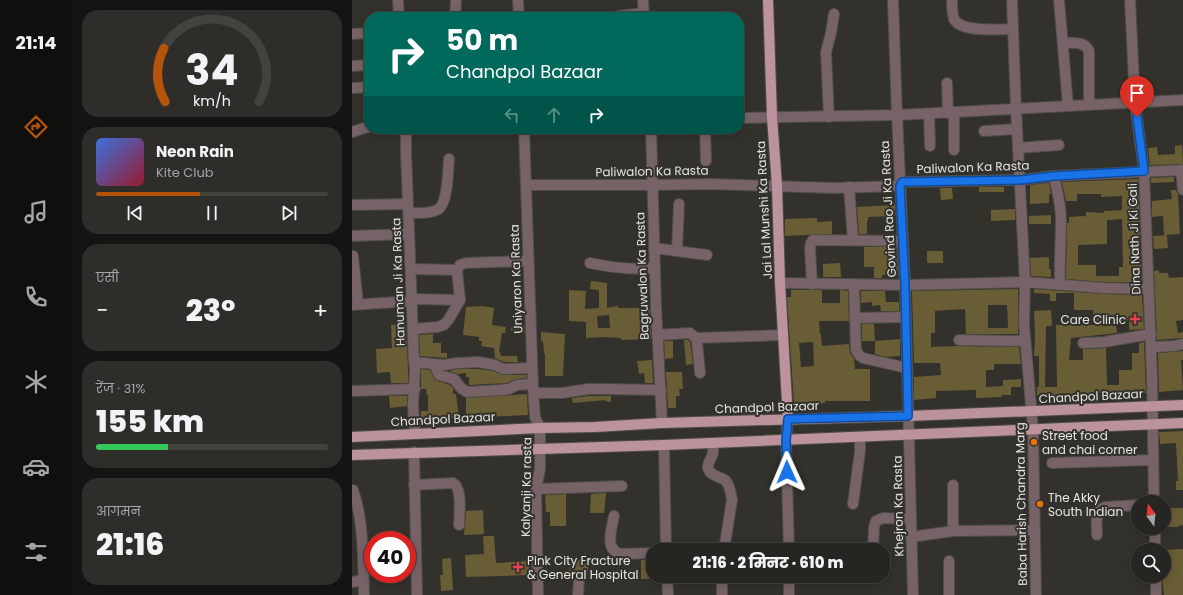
<!DOCTYPE html>
<html lang="hi">
<head>
<meta charset="utf-8">
<style>
	:root { --surface:#262521; --page:#2e2d2a; --text:#f1f3f6; --muted:#a4a5a5; --line:#42423f; --accent:#b45309 }
	body { margin:0; font-family:Poppins,"Noto Sans Devanagari",sans-serif; background:var(--page); color:var(--text); height:100vh; display:flex; flex-direction:column; font-size:15px; white-space:nowrap }
	* { box-sizing:border-box; margin:0 }
	p { font-size:13px; color:var(--muted) }
	.icon { flex:none; width:22px; height:22px; fill:none; stroke:currentColor; stroke-width:2; stroke-linecap:round; stroke-linejoin:round }
	.map { position:relative; flex:1; overflow:hidden }
	.sheet { display:flex; flex-direction:column; gap:10px; padding:10px; background:#151412; width:280px }
	.sheet>* { flex:none }
	.guide { position:absolute; left:12px; top:12px; width:380px; height:122px; border-radius:16px; box-shadow:0 2px 10px #0003,0 0 0 1px var(--line); background:#00695c; color:#fff; overflow:hidden }
	.needle { width:26px; rotate:345deg }
	.fabs { position:absolute; left:779px; top:495px; display:grid; gap:8px }
	.fabs a { display:grid; place-items:center; width:40px; height:40px; border-radius:50%; background:var(--surface); box-shadow:0 2px 10px #0003,0 0 0 1px var(--line); font-size:20px }
	.speed { position:absolute; left:12px; top:531px; display:flex; gap:8px; font-size:20px; font-weight:700; text-align:center }
	.speed>* { display:grid; place-content:center; width:52px; height:52px; border-radius:50%; background:var(--surface); box-shadow:0 2px 10px #0003,0 0 0 1px var(--line); line-height:1 }
	.speed .limit { border:6px solid #d22; background:#fff; color:#111 }
	.pin { position:absolute; display:grid; place-items:center; width:34px; height:34px; color:#fff; margin:-41px -17px; border-radius:50% 50% 50% 0; rotate:-45deg; box-shadow:0 0 4px #0007 }
	.pin .icon { rotate:45deg }
	.me { position:absolute; width:44px; margin:-22px; rotate:359deg; stroke-linejoin:round; filter:drop-shadow(0 0 3px #0008) }
	.turn { display:flex; align-items:center; gap:14px; height:84px; padding:0 16px; font-size:18px }
	.turn .icon { width:52px; height:52px; stroke-width:2.5 }
	.turn b { display:block; font-size:28px; line-height:34px }
	.lanes { display:flex; align-items:center; height:38px; padding:0 16px; background:#0003; justify-content:center; gap:20px; direction:ltr }
	.lanes .off { opacity:.35 }
	.big { font-size:30px; font-weight:800; line-height:1.1 }
	.sheet .widget { flex:1; display:flex; flex-direction:column; justify-content:center; gap:6px; min-width:0; padding:0 14px; border-radius:16px; background:var(--page) }
	.sheet .dial { align-items:center; gap:0 }
	.dial svg { height:104px; overflow:visible; fill:none; stroke:var(--line); stroke-width:7; stroke-linecap:round; text-anchor:middle }
	.dial text { fill:var(--text); stroke:none }
	.song { display:flex; align-items:center; gap:12px }
	.cover { width:48px; height:48px; border-radius:6px; background:linear-gradient(135deg,hsl(220 70% 55%),hsl(350 70% 35%)) }
	.played { height:4px; border-radius:2px; background:linear-gradient(90deg,var(--accent) 45%,var(--line) 45%) }
	.keys { display:flex; justify-content:space-around; direction:ltr }
	.heat { display:flex; justify-content:space-between; align-items:center; font-size:22px; direction:ltr }
	.charge { height:6px; border-radius:3px; background:linear-gradient(90deg,#34c759 31%,var(--line) 0) }
	.trip { position:absolute; left:294px; top:543px; width:244px; height:40px; border-radius:16px; background:var(--surface); box-shadow:0 2px 10px #0003,0 0 0 1px var(--line); font-weight:800; line-height:40px; text-align:center }
	main { display:flex; flex:1; min-height:0 }
	.tabs { display:flex; flex-direction:column; width:72px; justify-content:space-around; align-items:center; background:#0f0f0d; color:var(--muted) }
	.tabs .icon { width:28px; height:28px }
	.tabs .on { color:var(--accent) }
	.tabs b { font-size:18px; color:var(--text) }
	.map>svg:first-child { display:block }
	.building { fill:#695d35; fill-rule:evenodd }
	.lines { fill:none; stroke-linecap:round; stroke-linejoin:round }
	.minor-casing { stroke:#4f4e49; stroke-width:12 }
	.major-casing { stroke:#4f4e49; stroke-width:12 }
	.minor { stroke:#776367; stroke-width:10 }
	.major { stroke:#bc939d; stroke-width:10 }
	.route-casing { stroke:#114b97; stroke-width:10 }
	.route { stroke:#1a73e8; stroke-width:7 }
	.health-dot { fill:#e0444e; stroke:#32312c; stroke-width:1.5 }
	.food-dot { fill:#e8710a; stroke:#32312c; stroke-width:1.5 }
	.labels { text-anchor:middle; dominant-baseline:central; stroke-width:4; stroke-linejoin:round; paint-order:stroke }
	.street-label { font-size:12px; fill:#e6e5e2; stroke:#32312c }
	.poi-label { font-size:12px; fill:#e6e5e2; stroke:#32312c; text-anchor:start }
</style>
</head>
<body>
<main>
<nav class="tabs">
<b>21:14</b>
<svg class="icon on" aria-label="directions" viewBox="0 0 24 24"><path d="M12 3l9 9-9 9-9-9zM9 14v-3h6M13 9l2 2-2 2"/></svg>
<svg class="icon" aria-label="music" viewBox="0 0 24 24"><path d="M9 18V5l10-2v13"/><circle cx="6" cy="18" r="3"/><circle cx="16" cy="16" r="3"/></svg>
<svg class="icon" aria-label="phone" viewBox="0 0 24 24"><path d="M5 4h4l2 5-3 2q2 4 5 5l2-3 5 2v4C11 20 4 13 5 4z"/></svg>
<svg class="icon" aria-label="climate" viewBox="0 0 24 24"><path d="M12 3v18M4 7l16 10M4 17L20 7"/></svg>
<svg class="icon" aria-label="car" viewBox="0 0 24 24"><path d="M5 17H2v-5l4-1 3-4h7l3 4 3 1v5h-3M9 17h6M6 11h13"/><circle cx="7" cy="17" r="2"/><circle cx="17" cy="17" r="2"/></svg>
<svg class="icon" aria-label="filters" viewBox="0 0 24 24"><path d="M4 7h16M4 17h16"/><circle cx="9" cy="7" r="2"/><circle cx="15" cy="17" r="2"/></svg>
</nav>
<section class="sheet">
<div class="widget dial"><svg viewBox="0 0 100 80">
<path d="M14 69A42 42 0 1 1 86 69"/>
<path d="M14 69A42 42 0 0 1 13 28" stroke="#b45309"/>
<text x="50" y="56" font-size="32" font-weight="700">34</text>
<text x="50" y="72" font-size="11">km/h</text>
</svg></div>
<div class="widget">
<div class="song"><i class="cover"></i><div><b>Neon Rain</b><p>Kite Club</p></div></div>
<div class="played"></div>
<div class="keys"><svg class="icon" aria-label="previous" viewBox="0 0 24 24"><path d="M18 5L8 12l10 7zM5 5v14"/></svg><svg class="icon" aria-label="pause" viewBox="0 0 24 24"><path d="M8 5v14M16 5v14"/></svg><svg class="icon" aria-label="next" viewBox="0 0 24 24"><path d="M6 5l10 7-10 7zM19 5v14"/></svg></div>
</div>
<div class="widget"><p>एसी</p>
<div class="heat"><a>−</a><b class="big">23°</b><a>+</a></div>
</div>
<div class="widget"><p>रेंज · 31%</p><b class="big">155 km</b><div class="charge"></div></div>
<div class="widget"><p>आगमन</p><b class="big">21:16</b></div>
</section>
<div class="map">
<svg width="831" height="595" viewBox="0 0 831 595">
	<rect width="100%" height="100%" fill="#32312c"/>
	<!-- building -->
	<g class="building">
		<path d="M830 145 831 164 798 165 796 148 805 147 806 155 823 154V146Z"/>
		<path d="M822 177V182L799 183V178Z"/>
		<path d="M786 179 790 282H752L714 279 715 223H717V217L734 216V212L752 213V211L770 210V196L749 197V194H725V201H714L710 182ZM770 219 771 267H767V276H744V265H726V245L755 244V220Z"/>
		<path d="M697 183 699 194H697V203L678 204V185Z"/>
		<rect x="627" y="187" width="25" height="5"/>
		<path d="M588 188H600L601 199 589 200Z"/>
		<path d="M819 190H824L826 194 828 234 812 235 811 216 800 217V201L820 199Z"/>
		<path d="M543 205V216L516 217V221H515V234H507L505 207Z"/>
		<path d="M663 209V220L639 221V210Z"/>
		<path d="M699 215V224H677V216Z"/>
		<path d="M465 218V222L480 221V234H461L457 235 433 236V219Z"/>
		<path d="M815 235 816 248 802 249 801 236Z"/>
		<path d="M512 247H545L546 274 530 275V278H522V267H512Z"/>
		<rect x="575" y="251" width="16" height="12"/>
		<path d="M697 257V269H699V277L679 276 678 258Z"/>
		<path d="M488 263 489 277H471V264Z"/>
		<path d="M807 270V273H816L817 278 831 277V320L824 321 826 333 831 332V338L805 340 802 271Z"/>
		<path d="M239 281 255 283V308L266 306V308H298L299 339 269 340V338L251 337 234 338V322L217 321V290L234 291 233 309 247 308V290L238 289ZM257 315 258 328H246L245 316Z"/>
		<path d="M666 289V334H614L613 309 583 311V333H579V347L604 346 667 347 669 364H642V370H634V387L651 386V380L669 379V387H659V395H650V397L624 398V390L584 391V398L562 400V377L589 375 588 363H562L560 291ZM636 305H655L656 328H636Z"/>
		<path d="M682 289 752 294 790 295 792 329 777 330V321L764 322 765 333 719 338 717 360H731V349L754 348 755 385H767V370H780V353H787V343L792 342 794 393 760 392 733 394V395H685V387H687V356H682L683 337 682 311 699 310 700 326H694L693 387H705L704 325H742L741 310H722V293H704V301H698V294L682 293Z"/>
		<path d="M439 290H470V303H488V290L496 291 497 321H467L468 334H469L470 346 497 344 498 353 502 359 503 369H518V401H473V403L455 404 454 402 442 403 435 297H439ZM461 342 462 366 449 367 447 343Z"/>
		<path d="M509 291H533L534 302H547V311H529L528 305 520 306V302L509 303Z"/>
		<path d="M131 306 142 308 140 325 154 327 153 333H150L147 352H148L149 356H165L166 362H152L143 358 142 348 129 346 130 341H127V337L111 335 114 307Z"/>
		<path d="M49 323H54L56 368V383H39L38 372 25 373 24 349 40 348 39 325 49 324Z"/>
		<path d="M510 324H522L523 341H510Z"/>
		<path d="M160 325H172L173 333 159 331Z"/>
		<path d="M189 332 213 334 211 376H193V353H192L191 341H189Z"/>
		<path d="M81 334V343H89V353H95V358L68 356 67 335Z"/>
		<path d="M548 339V356L534 357 523 354V341Z"/>
		<path d="M332 340H336L338 342 341 364 334 365Z"/>
		<path d="M312 341H321V358L313 359Z"/>
		<path d="M831 351V360H829L831 390 807 392 806 353Z"/>
		<path d="M300 360 301 383H293L292 373 287 374 285 361Z"/>
		<path d="M69 369 78 370 83 380 98 385 101 388V394H104L107 418 69 419V411H76V395H75L74 389H69Z"/>
		<path d="M106 369H126L141 371 151 375H174V378L164 379 155 383 117 385V377H114V373L106 374 97 371Z"/>
		<path d="M314 372H330L331 389H327L328 396H324V408H316Z"/>
		<path d="M175 394 176 415 114 418V398Z"/>
		<path d="M37 396H55V406L38 408Z"/>
		<path d="M237 396H259V402L253 401V400L221 403 220 398Z"/>
		<path d="M831 431V490H824V481H826L824 443 808 444 807 432Z"/>
		<path d="M254 493 252 513H238L239 494Z"/>
		<path d="M214 494V526H198V512H194L193 495Z"/>
		<path d="M812 508H831V525L826 526V527H812Z"/>
		<path d="M131 510 132 534 112 535 114 511Z"/>
		<path d="M131 536H142L144 563 177 561 178 575 114 577 113 555 132 554Z"/>
		<path d="M831 549V595H812L810 576H812V550Z"/>
		<path d="M99 558 101 590 89 591 88 575H91L90 559Z"/>
		<path d="M218 559 237 561 235 579 233 578 231 575 228 574H224L221 578 217 577Z"/>
		<rect x="289" y="560" width="12" height="19"/>
	</g>
	<g class="lines">
		<!-- minor casing -->
		<g class="minor-casing">
			<g id="minor">
				<path d="M46 0 47 17"/>
				<path d="M166 0 167 17"/>
				<path d="M291 0 292 17"/>
				<path d="M541 0 545 115 553 285 561 595"/>
				<path d="M600 0C600 6 600 13 602 19 609 33 647 29 661 29"/>
				<path d="M660 0 664 109 673 282 672 324 681 429 684 595"/>
				<path d="M707 0 716 106"/>
				<path d="M778 0 783 103 792 171 800 377 802 502"/>
				<path d="M103 17 104 0"/>
				<path d="M266 17V16L291 13"/>
				<path d="M0 34 17 33"/>
				<path d="M711 43C720 43 733 41 737 51V105"/>
				<path d="M0 66 17 65"/>
				<path d="M595 83 596 113"/>
				<path d="M0 88 17 87"/>
				<path d="M602 113V150"/>
				<path d="M577 114 578 146"/>
				<path d="M477 117 474 52 479 33 482 14"/>
				<path d="M387 118 545 115 831 100"/>
				<path d="M54 129V152L62 362 63 368 61 406 63 433"/>
				<path d="M172 129 181 387 183 417 188 428V469L184 489 186 595"/>
				<path d="M299 129 304 307 310 423"/>
				<path d="M353 129 354 161"/>
				<path d="M632 131 665 129"/>
				<path d="M0 132 12 128 17 127"/>
				<path d="M666 148 707 145"/>
				<path d="M829 170 831 190"/>
				<path d="M702 176C705 190 709 205 709 219 709 241 707 262 708 284"/>
				<path d="M174 185H300L359 184 482 188 548 186 550 182 668 180 702 176 831 170"/>
				<path d="M497 187 501 240"/>
				<path d="M0 205 56 204"/>
				<path d="M57 213C66 213 77 214 85 210 96 205 96 171 97 159"/>
				<path d="M0 236 57 234"/>
				<path d="M302 248 355 255"/>
				<path d="M325 250 327 204"/>
				<path d="M1 256 6 304"/>
				<path d="M238 263C261 268 280 270 303 268"/>
				<path d="M59 269 105 270"/>
				<path d="M428 283 553 285 673 282 752 288 797 289"/>
				<path d="M460 284 458 248 459 243 461 240 551 241"/>
				<path d="M502 284 504 350 507 355 511 358 555 368"/>
				<path d="M60 299 108 300"/>
				<path d="M0 305 60 301"/>
				<path d="M504 318 554 317"/>
				<path d="M61 329 85 327 92 325 97 319 108 300 105 270 108 265 114 263 176 261"/>
				<path d="M305 335 338 333 344 338 345 342 348 373"/>
				<path d="M344 338 431 335"/>
				<path d="M607 340 673 341"/>
				<path d="M731 343 752 342 799 334"/>
				<path d="M799 347 822 346 831 344"/>
				<path d="M62 362 92 365 105 363 126 362 143 365 151 369 180 368"/>
				<path d="M82 364 87 375 102 379 109 388 115 392 149 390 157 389 165 385 181 384"/>
				<path d="M0 391 63 389"/>
				<path d="M182 393H210L237 389H251L309 390"/>
				<path d="M436 419 434 440 437 550"/>
				<path d="M361 443C361 446 361 450 361 453 360 458 355 463 356 468 358 477 369 476 374 481 378 486 379 494 380 500L372 550"/>
				<path d="M312 445 314 550"/>
				<path d="M62 452 65 595"/>
				<path d="M700 463 801 460"/>
				<path d="M62 485 101 483C111 489 107 514 107 525"/>
				<path d="M601 485V531"/>
				<path d="M184 489 270 486"/>
				<path d="M1 490C12 521 11 562 12 595"/>
				<path d="M501 504 508 451V437"/>
				<path d="M262 516C260 528 252 549 268 554L301 553"/>
				<path d="M803 528V550"/>
				<path d="M745 535C745 525 742 511 753 507L786 505"/>
				<path d="M559 537 601 531 682 530"/>
				<path d="M521 550 522 527 524 521 531 518 558 519"/>
				<path d="M597 561V595"/>
				<path d="M315 576 316 595"/>
				<path d="M437 576V595"/>
				<path d="M804 576V595"/>
				<path d="M0 582 11 580"/>
				<path d="M226 595 227 580"/>
				<path d="M370 595V576"/>
			</g>
		</g>
		<!-- major casing -->
		<g class="major-casing">
			<g id="major">
				<path d="M416 0 420 117 425 186 428 283 436 419"/>
				<path d="M0 437 188 428 243 427 310 423 556 416 831 405"/>
				<path d="M0 455 312 445 831 423"/>
			</g>
		</g>
		<!-- minor -->
		<use href="#minor" class="minor"/>
		<!-- major -->
		<use href="#major" class="major"/>
	</g>
	<g class="lines">
		<!-- route casing -->
		<g class="route-casing">
			<path id="route" d="M435 472 434 440 436 419 556 416 553 285 548 186 550 182 668 180 702 176 792 171 785 117"/>
		</g>
		<!-- route -->
		<use href="#route" class="route"/>
	</g>
	<!-- markers -->
	<g class="health-dot">
		<path d="M781 313h4v4h4v4h-4v4h-4v-4h-4v-4h4z"/>
		<path d="M164 561h4v4h4v4h-4v4h-4v-4h-4v-4h4z"/>
	</g>
	<g class="food-dot">
		<circle cx="682" cy="442" r="4"/>
		<circle cx="688" cy="504" r="4"/>
	</g>
	<g class="labels">
		<!-- street labels -->
		<g class="street-label">
			<text transform="translate(621 167) rotate(-2)">Paliwalon Ka Rasta</text>
			<text transform="translate(300 171) rotate(-1)">Paliwalon Ka Rasta</text>
			<text transform="translate(536 209) rotate(-93)">Govind Rao Ji Ka Rasta</text>
			<text transform="translate(412 210) rotate(-93)">Jai Lal Munshi Ka Rasta</text>
			<text transform="translate(782 239) rotate(-92)">Dina Nath Ji Ki Gali</text>
			<text transform="translate(290 276) rotate(-92)">Bagruwalon Ka Rasta</text>
			<text transform="translate(164 279) rotate(-92)">Uniyaron Ka Rasta</text>
			<text transform="translate(46 282) rotate(-92)">Hanuman Ji Ka Rasta</text>
			<text transform="translate(739 396) rotate(-3)">Chandpol Bazaar</text>
			<text transform="translate(415 407) rotate(-2)">Chandpol Bazaar</text>
			<text transform="translate(91 419) rotate(-3)">Chandpol Bazaar</text>
			<text transform="translate(174 487) rotate(-89)">Kalyanji Ka rasta</text>
			<text transform="translate(669 504) rotate(-91)">Baba Harish Chandra Marg</text>
			<text transform="translate(546 506) rotate(-91)">Khejron Ka Rasta</text>
		</g>
		<!-- poi labels -->
		<g class="poi-label">
			<text x="774" y="319" text-anchor="end">Care Clinic</text>
			<text x="690" y="435">Street food<tspan x="690" dy="14">and chai corner</tspan></text>
			<text x="696" y="497">The Akky<tspan x="696" dy="14">South Indian</tspan></text>
			<text x="175" y="560">Pink City Fracture<tspan x="175" dy="14">&amp; General Hospital</tspan></text>
		</g>
	</g>
</svg>
<div class="fabs">
<a><svg class="needle" viewBox="-14 -14 28 28"><path d="M0-13l5 13h-10z" fill="#e53935"/><path d="M0 13l5-13h-10z" fill="#a4a5a5"/></svg></a>
<a><svg class="icon" aria-label="search" viewBox="0 0 24 24"><circle cx="10" cy="10" r="6"/><path d="M15 15l6 6"/></svg></a>
</div>
<div class="speed"><div class="limit">40</div></div>
<div class="pin" style="left:785px;top:117px;background:#d93025"><svg class="icon" aria-label="arrive" viewBox="0 0 24 24"><path d="M6 21V4h12l-3 4 3 4H6"/></svg></div>
<svg class="me" style="left:435px;top:472px" viewBox="-20 -20 40 40"><path d="M0-17L14 15 0 8-14 15z" fill="#1a73e8" stroke="#fff" stroke-width="4"/></svg>
<div class="trip">21:16 · 2 मिनट · 610 m</div>
<div class="guide">
<div class="turn"><svg class="icon" aria-label="right" viewBox="0 0 24 24"><path d="M7 20v-9h11M14 6l5 5-5 5"/></svg><div><b>50 m</b>Chandpol Bazaar</div></div>
<div class="lanes"><svg class="icon off" aria-label="left" viewBox="0 0 24 24"><path d="M17 20v-9H6M10 6l-5 5 5 5"/></svg><svg class="icon off" aria-label="ahead" viewBox="0 0 24 24"><path d="M12 20V5M6 11l6-6 6 6"/></svg><svg class="icon" aria-label="right" viewBox="0 0 24 24"><path d="M7 20v-9h11M14 6l5 5-5 5"/></svg></div>
</div>
</div>
</main>
</body>
</html>
